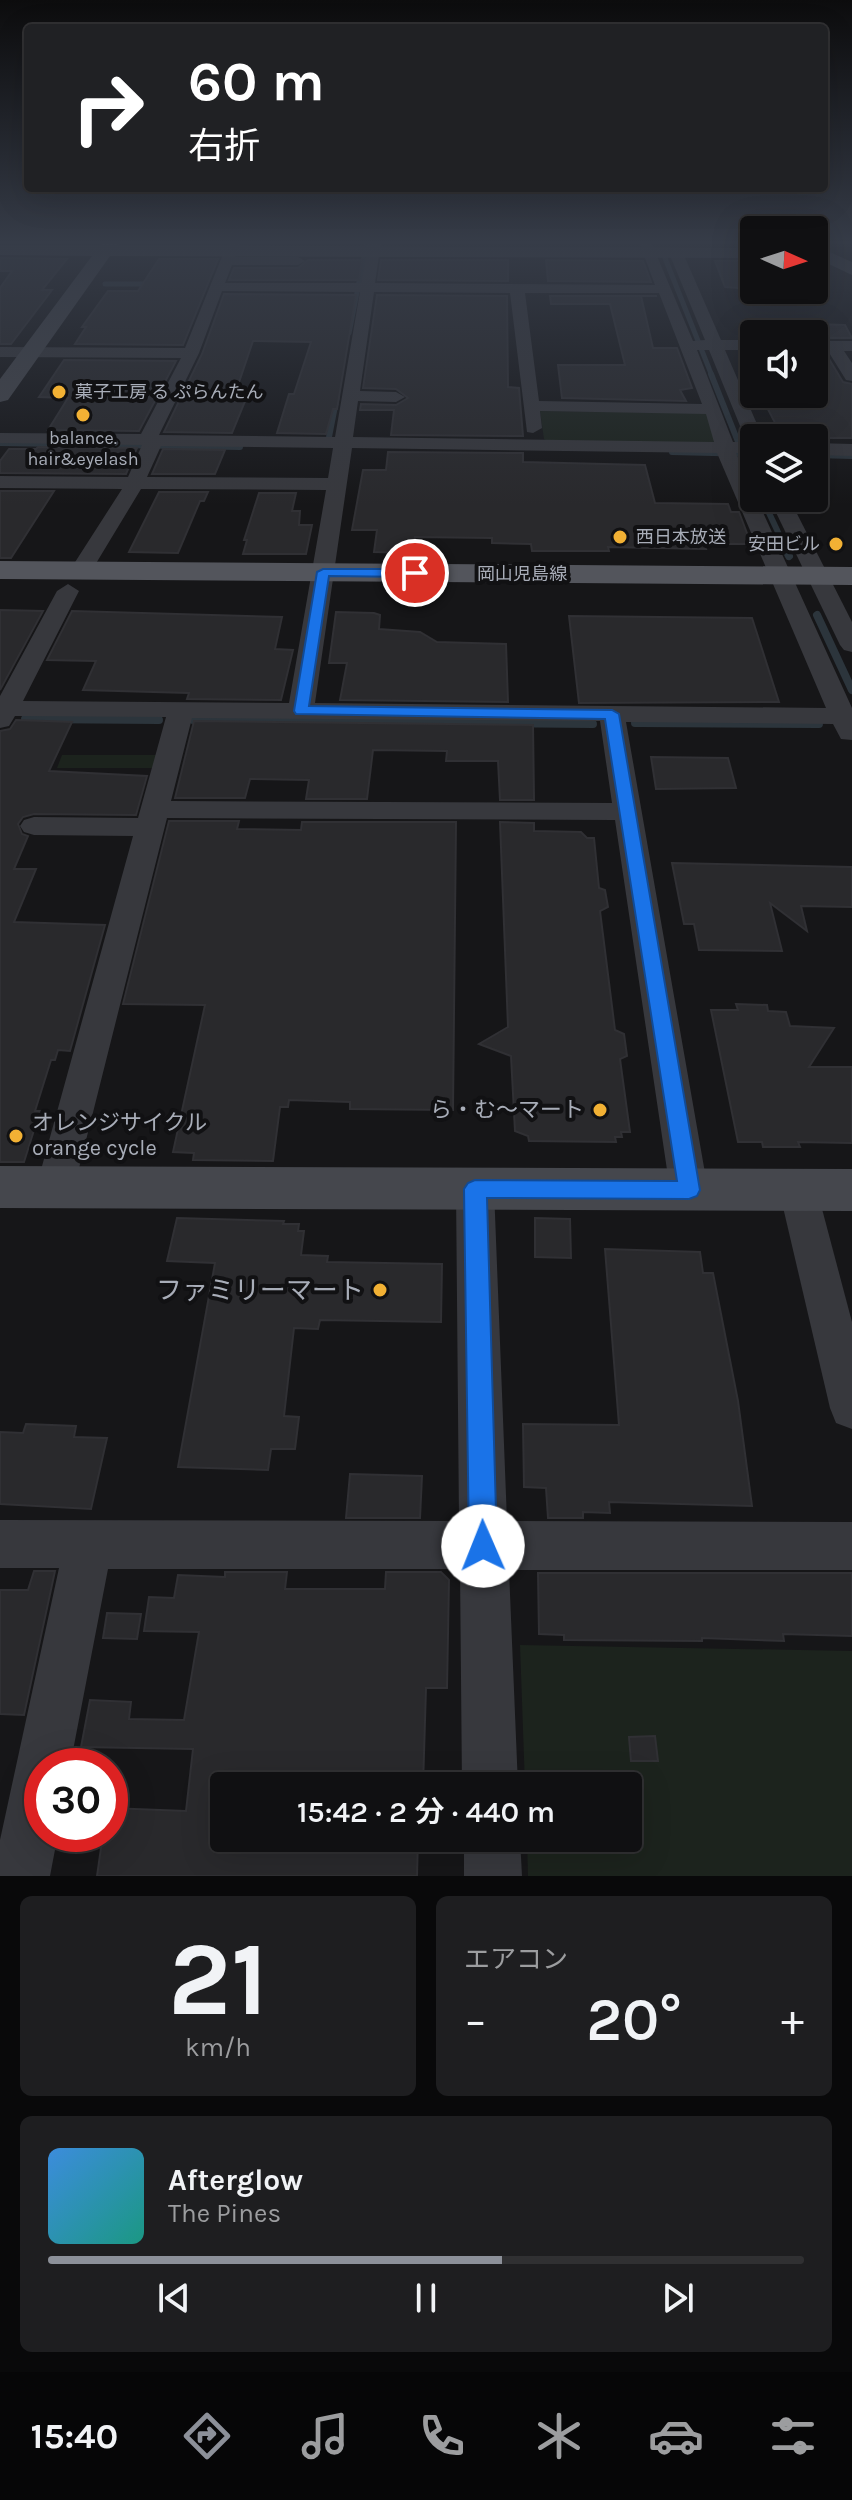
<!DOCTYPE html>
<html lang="ja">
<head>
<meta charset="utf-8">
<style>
	:root { --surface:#101012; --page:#1e1e20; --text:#f1f3f6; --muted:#9c9d9f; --line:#303032; --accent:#8c9099 }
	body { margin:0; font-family:Karla,"Noto Sans JP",sans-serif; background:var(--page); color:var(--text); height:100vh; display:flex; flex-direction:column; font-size:30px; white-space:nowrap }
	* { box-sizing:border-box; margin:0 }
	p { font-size:26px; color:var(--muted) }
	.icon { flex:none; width:44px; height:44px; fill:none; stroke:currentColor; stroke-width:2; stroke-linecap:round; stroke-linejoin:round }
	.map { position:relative; height:1876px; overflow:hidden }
	.details { display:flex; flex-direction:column; gap:20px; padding:20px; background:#09090a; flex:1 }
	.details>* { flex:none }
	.hud { position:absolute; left:24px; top:24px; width:804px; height:168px; border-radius:8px; box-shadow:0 8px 32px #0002,0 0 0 2px var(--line); background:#202124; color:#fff; overflow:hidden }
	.needle { width:52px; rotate:93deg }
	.fabs { position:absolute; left:740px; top:216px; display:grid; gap:16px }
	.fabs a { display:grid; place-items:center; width:88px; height:88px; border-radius:8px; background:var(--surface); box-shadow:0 8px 32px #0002,0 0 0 2px var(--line); font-size:40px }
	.speed { position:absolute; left:24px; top:1748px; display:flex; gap:16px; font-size:40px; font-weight:700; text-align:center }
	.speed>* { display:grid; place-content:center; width:104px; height:104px; border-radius:50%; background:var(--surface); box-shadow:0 8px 32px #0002,0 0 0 2px var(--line); line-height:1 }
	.speed .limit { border:12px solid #d22; background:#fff; color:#111 }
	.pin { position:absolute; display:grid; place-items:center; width:68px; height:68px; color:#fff; margin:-34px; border:4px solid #fff; border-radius:50%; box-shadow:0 2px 8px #0007 }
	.me { position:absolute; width:88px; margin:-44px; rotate:359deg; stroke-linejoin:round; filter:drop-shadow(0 0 6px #0008) }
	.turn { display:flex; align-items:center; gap:28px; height:168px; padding:0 32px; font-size:36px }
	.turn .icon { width:104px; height:104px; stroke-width:2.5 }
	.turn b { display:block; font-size:56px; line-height:68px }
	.big { font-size:60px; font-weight:600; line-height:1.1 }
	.details .tile { flex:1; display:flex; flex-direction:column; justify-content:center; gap:12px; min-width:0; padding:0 28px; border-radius:12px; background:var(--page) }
	.details .dial { align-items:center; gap:0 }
	.dial b { font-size:104px; line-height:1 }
	.song { display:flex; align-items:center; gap:24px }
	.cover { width:96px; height:96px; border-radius:12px; background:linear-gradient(135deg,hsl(210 70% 55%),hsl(170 70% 35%)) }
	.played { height:8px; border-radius:4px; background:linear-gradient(90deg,var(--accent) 60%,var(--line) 60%) }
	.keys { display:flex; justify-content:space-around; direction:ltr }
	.heat { display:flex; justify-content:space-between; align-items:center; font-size:44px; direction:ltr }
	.details .tiles { flex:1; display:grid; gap:20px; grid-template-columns:1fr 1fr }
	.tile:last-child { grid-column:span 2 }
	.trip { position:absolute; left:210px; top:1772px; width:432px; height:80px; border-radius:8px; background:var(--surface); box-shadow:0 8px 32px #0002,0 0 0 2px var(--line); font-weight:600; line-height:80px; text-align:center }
	.menu { display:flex; height:128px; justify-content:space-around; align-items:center; background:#060607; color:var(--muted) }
	.menu .icon { width:56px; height:56px }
	.menu .active { color:var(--accent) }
	.menu b { font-size:36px; color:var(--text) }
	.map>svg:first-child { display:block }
	.green { fill:#1c231d }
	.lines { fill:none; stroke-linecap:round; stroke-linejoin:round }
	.stream-far2 { stroke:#2c353c; stroke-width:5 }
	.stream-far1 { stroke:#2c353c; stroke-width:6 }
	.stream { stroke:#2c353c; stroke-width:8 }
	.building { fill:#29292c; stroke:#303034; stroke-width:2 }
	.street { fill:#37383d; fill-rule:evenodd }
	.secondary { fill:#45474d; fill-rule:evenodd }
	.primary { fill:#53555c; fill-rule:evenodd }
	.route { fill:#1a73e8; stroke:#114b97; stroke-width:2 }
	.poi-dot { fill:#f2b134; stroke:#111113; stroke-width:3 }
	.labels { text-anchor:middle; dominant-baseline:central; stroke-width:8; stroke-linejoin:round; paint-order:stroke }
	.far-poi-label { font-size:18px; fill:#a8adb8; stroke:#111113; text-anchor:start }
	.far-street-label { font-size:18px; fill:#a8adb8; stroke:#111113 }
	.poi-label { font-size:22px; fill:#a8adb8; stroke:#111113; text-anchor:end }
	.near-poi-label { font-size:26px; fill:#a8adb8; stroke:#111113; text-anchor:end }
</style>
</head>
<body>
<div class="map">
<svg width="852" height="1876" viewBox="0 0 852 1876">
	<rect width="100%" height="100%" fill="#161618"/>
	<!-- green -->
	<g class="green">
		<path d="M540 411 707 413 718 443 550 442 544 439Z"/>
		<path d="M62 755H158L154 768H57Z"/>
		<path d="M520 1645 852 1651V1876H528L527 1838H628V1786H525Z"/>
	</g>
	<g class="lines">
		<!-- stream-far2 -->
		<g class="stream-far2">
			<path d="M366 246 367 242"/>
			<path d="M665 258 712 376"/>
			<path d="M105 284H153"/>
			<path d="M349 333 364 257"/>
		</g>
		<!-- stream-far1 -->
		<g class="stream-far1">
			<path d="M711 374 754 482"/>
			<path d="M329 437 337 396"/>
			<path d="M0 443 240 447"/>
			<path d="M672 452 754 454"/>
			<path d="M814 455 852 456"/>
			<path d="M762 498 785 547"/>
		</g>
		<!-- stream -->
		<g class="stream">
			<path d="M784 545 789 556"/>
			<path d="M817 615 852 690"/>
			<path d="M25 719 159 720"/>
			<path d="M193 720 593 724"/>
			<path d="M635 723 819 724"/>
		</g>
	</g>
	<!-- building -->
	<g class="building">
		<path d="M0 258 67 259 42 290H52L11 344H0V288L12 271H0Z"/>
		<path d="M159 259H218L183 345 75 344 86 327H82L108 291H138Z"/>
		<path d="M308 260H362L359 280H229L234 268H298Z"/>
		<path d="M381 260H508V281L378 280Z"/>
		<path d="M546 260 643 261 651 282 548 281Z"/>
		<path d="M715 261H754V289L725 287Z"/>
		<path d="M224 294 356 295 337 409H333L326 434 277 433 289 394H294L311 342 253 341 235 394H248L232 433 164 432 202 354Z"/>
		<path d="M377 295 507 296 508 387 519 388 523 436 391 435 394 410H360L361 404 396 405 408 398 396 389 363 388Z"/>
		<path d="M550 296H657H641L653 348H677L692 388 680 390 686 401 562 398 558 365H625L610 304H551Z"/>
		<path d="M814 324 845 325 852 338H814Z"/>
		<path d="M814 354H826L843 382 852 384V438H783L760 394H814Z"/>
		<path d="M64 360 176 361 139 431 48 430 68 398 39 397Z"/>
		<path d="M38 447 137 448 126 474 0 473V461L9 449H36Z"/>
		<path d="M163 449 225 450 215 474H152Z"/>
		<path d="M388 452 523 453V462L645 465 655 503 728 504 731 512H739L751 544H704L706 549 608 547 609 551H532L531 544 492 543V538L415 537 413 553 374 552 377 530H352L363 470H386Z"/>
		<path d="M0 491H54L11 558H0Z"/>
		<path d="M159 492H208L204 501H200L178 553 129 552Z"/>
		<path d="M259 493H296L292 511H300L299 525H312L306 554H243L247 540H244Z"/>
		<path d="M0 610 43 611 0 690Z"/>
		<path d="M72 611 282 617 275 649 293 650 281 700 187 699 189 693 83 690 96 661 47 660Z"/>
		<path d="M336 612 374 613 380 615 379 629 420 632 437 642 506 644 508 702 340 700 347 663H329Z"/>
		<path d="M569 616 752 618 779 702 579 703Z"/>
		<path d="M16 720 72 722 49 771 147 776 136 815 34 814 23 817 18 824 22 834 28 836 14 869H36L14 922 105 925 70 1051 58 1050 55 1060H51L35 1111H40L24 1162H0V731L10 729Z"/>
		<path d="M194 721 533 725 534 800H500L498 761H446L447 751 373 750 367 799H306L309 780 250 779 245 798H175Z"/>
		<path d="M651 757 728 758 736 788 656 789Z"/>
		<path d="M169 821H239L237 829 301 830 302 822H456L453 1110 350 1109V1102L289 1100 288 1107H280L273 1161 193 1160 194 1153 173 1152 205 1005 123 1004Z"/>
		<path d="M500 822 534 823V831L581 832 587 838H594L599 888 605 890 608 907 600 911 615 1030 624 1034 627 1056 620 1059 630 1132H621L622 1137H615L616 1142 529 1141 528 1136 515 1131 511 1056 479 1044 508 1027Z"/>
		<path d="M672 863 852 867V907L801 906 807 931 770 903 782 951 699 950 694 924H684Z"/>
		<path d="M736 1004 767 1005 768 1011 786 1012 790 1026 834 1028 809 1067H852V1143L798 1142 800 1147H763L762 1142H738L711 1010H738Z"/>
		<path d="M177 1218 284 1221 283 1224H299L298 1231H304L301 1255 328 1256 327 1262 442 1264 441 1322 320 1320 318 1329 294 1328 284 1416 299 1417 295 1449H271L268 1470 178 1467 215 1263 167 1261Z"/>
		<path d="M535 1218 570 1219 571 1258 535 1257Z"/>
		<path d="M605 1249 700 1252 703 1273H713L738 1401 752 1506 609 1502 610 1513 583 1512V1518H548L546 1488 524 1487 523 1424 619 1425Z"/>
		<path d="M26 1424 76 1426 74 1437 107 1438 91 1509 0 1504V1432L23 1433Z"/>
		<path d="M350 1474 422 1476 420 1518H346Z"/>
		<path d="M34 1571H55L24 1715 0 1714V1590H28Z"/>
		<path d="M225 1572H287L285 1589H385L386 1572H441L449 1580 447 1688H426L423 1786H224V1846H314L315 1838H418L417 1876H97L103 1834H110V1808L186 1811 193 1749 81 1747 90 1700 131 1702 129 1719 184 1720 199 1632 144 1631 149 1597 174 1598 178 1575 225 1577Z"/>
		<path d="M538 1573H852V1636L783 1634 784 1641 702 1638V1641L564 1640V1635L539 1634Z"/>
		<path d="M107 1613 141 1614 137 1639 103 1638Z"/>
		<path d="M655 1736 658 1761H631L629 1737Z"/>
	</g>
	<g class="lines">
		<!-- street -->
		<g class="street">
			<path d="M228 242H240L235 257H298L305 261 298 265H232L225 283H361L369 242H381L375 283 655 285 639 242H651L693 341 705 340 669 253 676 249 683 253 721 340H754V350H725L763 438H754V454L736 453 852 708V740L841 739 833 724 626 722 708 1190 703 1201 689 1206 675 1201 670 1190 615 820 167 818 74 1188 69 1199 55 1203 41 1199 36 1188 133 836 34 835 24 832 20 826 24 820 34 817 138 818 166 717 15 716 9 726 0 728V696L57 591 68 584 79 591 23 701 289 703 326 490 141 489 89 575H73L70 570 122 489 0 488V476L128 477 142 445 0 443V433L141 434 181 358 0 357V347L185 348ZM222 291 360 292 335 437 159 435 199 353ZM374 292 510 293 527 432 533 433 542 428 540 411 706 414 714 442 353 437 358 401 396 402 405 397 396 392 360 391ZM525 293H659L702 404 539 401ZM697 350H709L745 438 750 442H733ZM161 446 333 448 328 478 147 477ZM352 448 717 453 826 708 315 703ZM192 718 600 721 612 803 171 801Z"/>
			<path d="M814 341H852V351H844L852 363V381L846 380 828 351H814Z"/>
			<path d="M814 443 852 444V456L814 455Z"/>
			<path d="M769 498H789L852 622V652L844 650 840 645Z"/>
			<path d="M475 1173 489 1178 494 1189 507 1521 852 1522V1570H509L518 1786H462L460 1569H108L70 1766H42V1834H58L50 1876H0V1840L59 1568H0V1520L459 1521 456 1189 461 1178Z"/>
			<path d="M798 1174 812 1179 817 1190 852 1322V1429L836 1423 830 1408 779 1190 784 1179Z"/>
			<path d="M464 1838H520L522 1876H464Z"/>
		</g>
		<!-- secondary -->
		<g class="secondary">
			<path d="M102 242H120L118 245 754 248V258L110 256 8 400 0 402V379L92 256 0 255V245H100Z"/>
			<path d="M814 245 852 262V275L814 257Z"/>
			<path d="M0 1166 852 1169V1211L0 1208Z"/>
		</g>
		<!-- primary -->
		<path class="primary" d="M0 561 852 567V585L0 579Z"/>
	</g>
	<!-- sky -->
	<linearGradient id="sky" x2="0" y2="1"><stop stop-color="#0c0c0d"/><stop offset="0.48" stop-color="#363c48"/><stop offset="1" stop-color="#363c48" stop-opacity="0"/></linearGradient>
	<rect width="852" height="505" fill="url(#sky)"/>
	<!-- route -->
	<path class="route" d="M323 569H415L421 573 415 577 329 576 309 706 612 710 619 714 700 1190 697 1196 689 1199 487 1198 497 1546 493 1556 483 1560 473 1556 469 1546 464 1189 468 1183 475 1180 677 1181 605 719 296 714 294 711 317 572Z"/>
	<!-- markers -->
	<g class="poi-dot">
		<circle cx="59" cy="392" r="8"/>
		<circle cx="83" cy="415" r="8"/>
		<circle cx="620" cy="537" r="8"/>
		<circle cx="836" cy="544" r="8"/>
		<circle cx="600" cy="1110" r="8"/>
		<circle cx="16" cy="1136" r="8"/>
		<circle cx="380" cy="1290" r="8"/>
	</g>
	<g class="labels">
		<!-- far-poi labels -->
		<g class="far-poi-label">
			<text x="75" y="392">菓子工房 る ぷらんたん</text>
			<text x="83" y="438" text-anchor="middle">balance.<tspan x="83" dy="21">hair&amp;eyelash</tspan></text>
			<text x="636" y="537">西日本放送</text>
			<text x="820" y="544" text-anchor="end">安田ビル</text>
		</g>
		<!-- far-street labels -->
		<g class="far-street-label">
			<text x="522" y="574">岡山児島線</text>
		</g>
		<!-- poi labels -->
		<g class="poi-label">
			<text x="584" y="1110">ら・む～マート</text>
			<text x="32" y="1123" text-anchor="start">オレンジサイクル<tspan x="32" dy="25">orange cycle</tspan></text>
		</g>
		<!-- near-poi labels -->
		<g class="near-poi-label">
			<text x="364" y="1290">ファミリーマート</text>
		</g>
	</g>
</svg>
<div class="fabs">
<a><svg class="needle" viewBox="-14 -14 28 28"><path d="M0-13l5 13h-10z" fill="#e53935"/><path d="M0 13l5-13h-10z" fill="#9c9d9f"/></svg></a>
<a><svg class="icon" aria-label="sound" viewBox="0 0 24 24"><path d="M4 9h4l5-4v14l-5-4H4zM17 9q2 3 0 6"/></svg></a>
<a><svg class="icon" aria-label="layers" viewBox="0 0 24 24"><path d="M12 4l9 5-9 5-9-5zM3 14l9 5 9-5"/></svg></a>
</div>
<div class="speed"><div class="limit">30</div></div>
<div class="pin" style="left:415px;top:573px;background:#d93025"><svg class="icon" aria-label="arrive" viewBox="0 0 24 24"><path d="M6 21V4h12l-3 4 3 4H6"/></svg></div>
<svg class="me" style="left:483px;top:1546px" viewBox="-20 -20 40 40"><circle r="19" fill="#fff"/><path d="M0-13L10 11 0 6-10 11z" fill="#1a73e8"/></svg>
<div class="trip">15:42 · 2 分 · 440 m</div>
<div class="hud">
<div class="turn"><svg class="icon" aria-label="right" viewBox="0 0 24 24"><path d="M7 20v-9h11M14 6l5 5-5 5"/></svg><div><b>60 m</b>右折</div></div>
</div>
</div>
<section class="details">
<div class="tiles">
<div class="tile dial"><b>21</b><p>km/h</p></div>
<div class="tile"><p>エアコン</p>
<div class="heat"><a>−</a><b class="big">20°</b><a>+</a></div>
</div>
<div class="tile">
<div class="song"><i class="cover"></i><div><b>Afterglow</b><p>The Pines</p></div></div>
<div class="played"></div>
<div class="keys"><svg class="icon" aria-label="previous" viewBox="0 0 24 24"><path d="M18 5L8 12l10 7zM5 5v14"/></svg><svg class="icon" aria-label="pause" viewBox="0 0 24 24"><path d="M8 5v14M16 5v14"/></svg><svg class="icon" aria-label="next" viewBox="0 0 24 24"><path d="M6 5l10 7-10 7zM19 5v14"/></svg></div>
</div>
</div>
</section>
<nav class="menu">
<b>15:40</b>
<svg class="icon active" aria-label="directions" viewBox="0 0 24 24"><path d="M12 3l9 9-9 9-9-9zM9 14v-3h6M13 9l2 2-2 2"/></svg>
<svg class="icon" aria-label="music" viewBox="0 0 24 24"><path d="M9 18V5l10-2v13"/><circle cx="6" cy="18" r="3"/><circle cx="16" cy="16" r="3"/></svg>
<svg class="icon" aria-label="phone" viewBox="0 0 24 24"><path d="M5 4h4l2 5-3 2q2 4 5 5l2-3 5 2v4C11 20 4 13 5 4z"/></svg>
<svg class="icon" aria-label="climate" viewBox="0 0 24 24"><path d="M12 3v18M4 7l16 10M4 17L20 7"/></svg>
<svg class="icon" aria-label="car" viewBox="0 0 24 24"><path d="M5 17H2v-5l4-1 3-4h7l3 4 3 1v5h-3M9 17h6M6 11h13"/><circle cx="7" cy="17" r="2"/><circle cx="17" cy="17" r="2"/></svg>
<svg class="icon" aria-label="filters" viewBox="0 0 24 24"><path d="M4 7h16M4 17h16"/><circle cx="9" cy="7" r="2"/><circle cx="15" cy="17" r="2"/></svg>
</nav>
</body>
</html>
